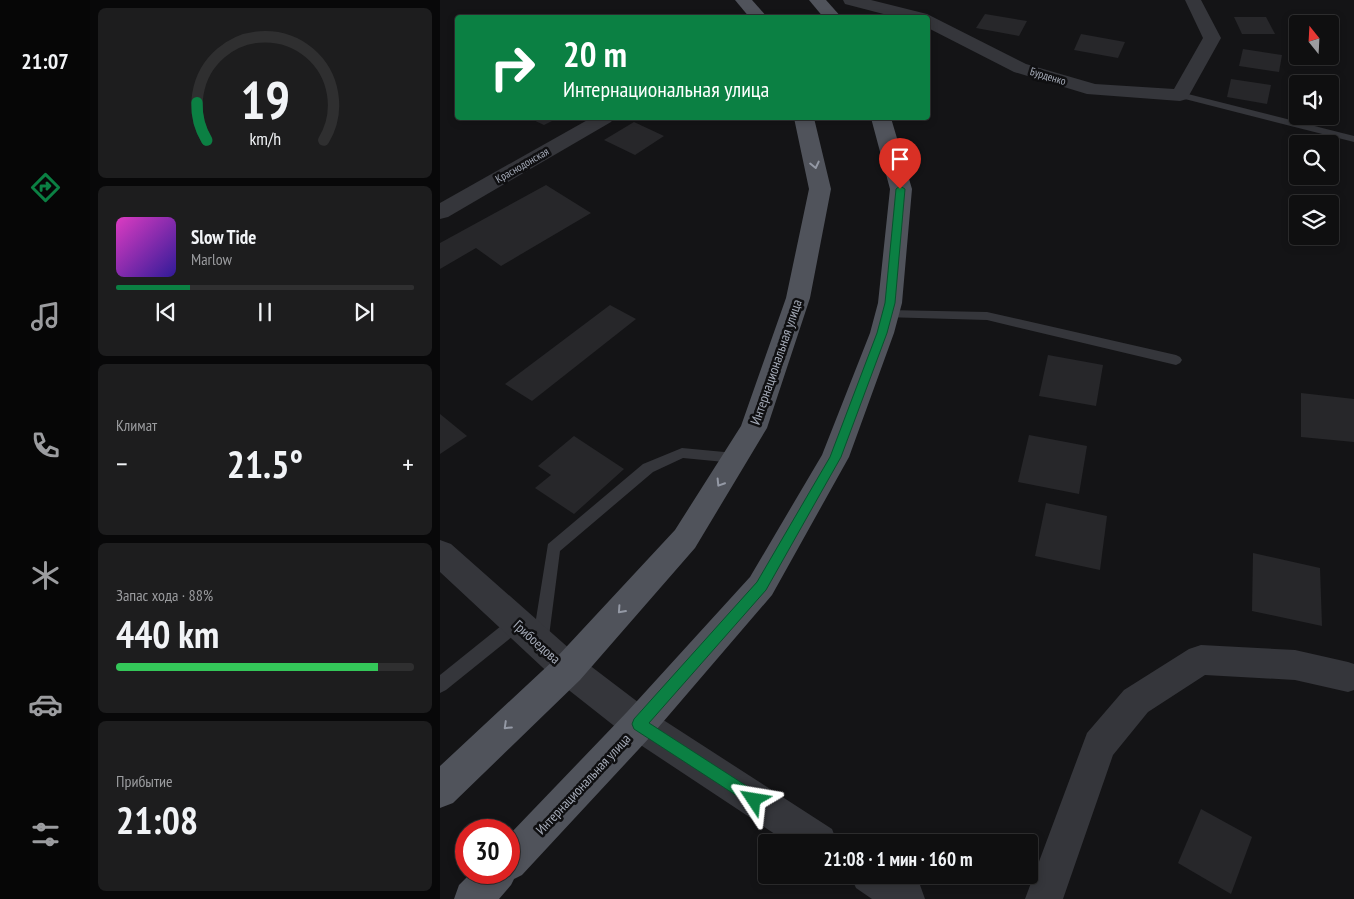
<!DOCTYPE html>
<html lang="ru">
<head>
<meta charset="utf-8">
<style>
	:root { --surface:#0f0f10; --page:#1d1d1e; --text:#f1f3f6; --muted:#9b9c9f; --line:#2f2f30; --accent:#0b8043 }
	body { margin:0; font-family:"PT Sans Narrow",sans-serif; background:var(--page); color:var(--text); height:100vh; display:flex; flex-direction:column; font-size:19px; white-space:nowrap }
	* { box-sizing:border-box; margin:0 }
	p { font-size:16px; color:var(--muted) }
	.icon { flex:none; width:28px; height:28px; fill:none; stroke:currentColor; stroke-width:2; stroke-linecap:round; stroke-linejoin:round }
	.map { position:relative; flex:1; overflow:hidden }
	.side { display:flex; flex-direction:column; gap:8px; padding:8px; background:#080809; width:350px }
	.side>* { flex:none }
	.banner { position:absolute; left:15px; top:15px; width:475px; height:105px; border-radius:5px; box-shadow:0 2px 8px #0003,0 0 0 1px var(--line); background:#0b8043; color:#fff; overflow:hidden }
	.needle { width:32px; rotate:342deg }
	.controls { position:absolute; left:849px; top:15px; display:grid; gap:10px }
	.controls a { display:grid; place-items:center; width:50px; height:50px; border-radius:5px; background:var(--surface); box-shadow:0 2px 8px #0003,0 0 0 1px var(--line); font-size:25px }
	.speed { position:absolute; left:15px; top:819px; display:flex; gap:10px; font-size:25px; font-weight:700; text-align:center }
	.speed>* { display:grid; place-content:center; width:65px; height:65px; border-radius:50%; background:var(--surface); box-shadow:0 2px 8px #0003,0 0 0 1px var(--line); line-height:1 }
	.speed .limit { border:8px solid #d22; background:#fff; color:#111 }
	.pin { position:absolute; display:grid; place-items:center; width:42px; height:42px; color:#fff; margin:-51px -21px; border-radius:50% 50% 50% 0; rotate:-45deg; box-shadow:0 0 5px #0007 }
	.pin .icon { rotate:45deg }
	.me { position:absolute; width:55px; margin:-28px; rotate:303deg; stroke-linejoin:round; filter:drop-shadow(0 0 4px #0008) }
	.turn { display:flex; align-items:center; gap:18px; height:105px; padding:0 25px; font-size:22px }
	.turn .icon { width:65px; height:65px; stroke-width:2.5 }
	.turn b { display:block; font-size:35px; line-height:42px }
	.big { font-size:38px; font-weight:600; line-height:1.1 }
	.side .widget { flex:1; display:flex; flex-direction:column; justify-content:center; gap:8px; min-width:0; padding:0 18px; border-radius:8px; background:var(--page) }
	.side .dial { align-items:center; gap:0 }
	.dial svg { height:130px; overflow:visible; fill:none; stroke:var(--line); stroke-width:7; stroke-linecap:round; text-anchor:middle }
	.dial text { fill:var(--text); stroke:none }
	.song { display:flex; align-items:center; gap:15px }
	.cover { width:60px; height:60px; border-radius:8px; background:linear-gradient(135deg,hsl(310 70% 55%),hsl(250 70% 35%)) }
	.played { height:5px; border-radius:2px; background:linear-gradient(90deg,var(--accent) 25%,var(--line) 25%) }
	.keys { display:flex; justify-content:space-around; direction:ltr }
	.heat { display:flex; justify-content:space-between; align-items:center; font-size:28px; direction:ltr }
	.charge { height:8px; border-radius:4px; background:linear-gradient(90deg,#34c759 88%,var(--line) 0) }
	.trip { position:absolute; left:318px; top:834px; width:280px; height:50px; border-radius:5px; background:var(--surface); box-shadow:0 2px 8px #0003,0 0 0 1px var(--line); font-weight:600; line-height:50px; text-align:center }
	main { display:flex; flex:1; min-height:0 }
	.tab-bar { display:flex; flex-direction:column; width:90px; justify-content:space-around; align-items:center; background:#060606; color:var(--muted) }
	.tab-bar .icon { width:35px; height:35px }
	.tab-bar .on { color:var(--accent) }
	.tab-bar b { font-size:22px; color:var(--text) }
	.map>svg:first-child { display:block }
	.building { fill:#27272a }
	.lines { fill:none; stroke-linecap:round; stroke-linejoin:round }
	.service { fill:#35363b; fill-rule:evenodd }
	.minor { fill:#35363b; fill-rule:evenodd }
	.primary { fill:#50535b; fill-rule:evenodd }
	.oneway { stroke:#9499a5 }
	.route { fill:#0b8043; stroke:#07532c }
	.labels { text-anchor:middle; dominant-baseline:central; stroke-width:5; stroke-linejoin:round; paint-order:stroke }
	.far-street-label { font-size:11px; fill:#a5abb8; stroke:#0f0f11 }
	.street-label { font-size:14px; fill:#a5abb8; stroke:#0f0f11 }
</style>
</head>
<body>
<main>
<nav class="tab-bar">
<b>21:07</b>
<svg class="icon on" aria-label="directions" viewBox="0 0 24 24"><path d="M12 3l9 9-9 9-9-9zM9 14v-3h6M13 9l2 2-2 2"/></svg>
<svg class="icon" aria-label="music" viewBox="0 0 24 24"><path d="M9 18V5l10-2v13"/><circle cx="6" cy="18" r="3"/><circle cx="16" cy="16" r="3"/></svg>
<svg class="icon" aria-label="phone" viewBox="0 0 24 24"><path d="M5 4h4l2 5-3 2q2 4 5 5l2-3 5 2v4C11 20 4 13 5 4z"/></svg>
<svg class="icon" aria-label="climate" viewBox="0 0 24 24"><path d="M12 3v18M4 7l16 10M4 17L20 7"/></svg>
<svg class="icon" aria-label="car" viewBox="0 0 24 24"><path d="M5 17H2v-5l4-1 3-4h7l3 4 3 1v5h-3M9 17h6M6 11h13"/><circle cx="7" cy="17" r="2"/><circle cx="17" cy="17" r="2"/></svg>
<svg class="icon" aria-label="filters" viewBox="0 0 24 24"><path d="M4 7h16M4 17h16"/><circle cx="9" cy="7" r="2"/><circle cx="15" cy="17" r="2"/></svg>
</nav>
<section class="side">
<div class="widget dial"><svg viewBox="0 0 100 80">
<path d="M14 69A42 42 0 1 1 86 69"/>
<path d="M14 69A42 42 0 0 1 8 46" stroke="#0b8043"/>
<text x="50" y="56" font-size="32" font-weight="700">19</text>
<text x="50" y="72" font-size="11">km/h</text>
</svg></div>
<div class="widget">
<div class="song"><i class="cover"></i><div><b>Slow Tide</b><p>Marlow</p></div></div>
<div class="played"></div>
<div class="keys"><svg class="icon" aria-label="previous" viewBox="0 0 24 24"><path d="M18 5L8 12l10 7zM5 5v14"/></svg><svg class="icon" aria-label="pause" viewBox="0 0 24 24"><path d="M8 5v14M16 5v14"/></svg><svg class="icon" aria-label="next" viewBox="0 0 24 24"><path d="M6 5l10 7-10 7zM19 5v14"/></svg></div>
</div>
<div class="widget"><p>Климат</p>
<div class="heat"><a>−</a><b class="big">21.5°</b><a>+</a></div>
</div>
<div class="widget"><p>Запас хода · 88%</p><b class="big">440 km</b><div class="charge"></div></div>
<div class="widget"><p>Прибытие</p><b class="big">21:08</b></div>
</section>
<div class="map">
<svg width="914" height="899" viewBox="0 0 914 899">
	<rect width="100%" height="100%" fill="#141416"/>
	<!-- building -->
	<g class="building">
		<path d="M545 14 587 21 579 36 536 28Z"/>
		<path d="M794 17H826L835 34H802Z"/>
		<path d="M641 34 685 42 678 58 634 50Z"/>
		<path d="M803 49 842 55 839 72 799 66Z"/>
		<path d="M791 79 831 85 827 104 787 97Z"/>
		<path d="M89 118H118L104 125Z"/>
		<path d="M194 122 224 136 195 155 164 140Z"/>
		<path d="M106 185 151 213 61 266 36 248 0 269V243Z"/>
		<path d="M170 305 196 319 92 401 65 384Z"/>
		<path d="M608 355 663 365 656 406 599 396Z"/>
		<path d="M861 393 914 399V442L861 437Z"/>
		<path d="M0 414 27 436 0 454Z"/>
		<path d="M589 435 647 446 639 494 578 482Z"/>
		<path d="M134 436 184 469 134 514 95 488 111 475 98 466Z"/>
		<path d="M606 503 667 516 660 570 595 556Z"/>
		<path d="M813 553 880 568 882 626 812 611Z"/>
		<path d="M761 809 812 837 791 894 738 863Z"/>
	</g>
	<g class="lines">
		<!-- service -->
		<g class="service">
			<path d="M740 92 914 136V142L737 97V93Z"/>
			<path d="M447 310 547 312 736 355 740 357 742 360 740 363 736 365 547 320 443 317 441 314 443 311Z"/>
			<path d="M242 448 295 453 300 454 302 458 300 462 295 463 243 458 213 472 120 551 108 644 106 649 100 651 94 649 92 644 108 544 203 464Z"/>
			<path d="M77 616 83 618 85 623 83 628 6 690 0 693V675L71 618Z"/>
		</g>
		<!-- minor -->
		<g class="minor">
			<path d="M403 0H431L487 14 586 64 655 84 734 89 763 38 745 0H761L781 38 747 99 740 101 647 94 574 72 488 28V18H459L405 4Z"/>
			<path d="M151 118H174L171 122 8 217 0 219V203Z"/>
			<path d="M0 540 11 544 140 658 211 712 392 829 397 842H347L187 736 116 680 0 572Z"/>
			<path d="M761 645 855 650 908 662 914 664V690L908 692 855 680 765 675 708 712 673 755 623 899H585L647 733 684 690 749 649Z"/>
			<path d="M410 875H463L480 885 485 899H432L416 888Z"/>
		</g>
		<!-- primary -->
		<g class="primary">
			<path d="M295 0H312L328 18H310Z"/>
			<path d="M369 0H386L402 18H384Z"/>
			<path d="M354 118H374L391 189 370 298 327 428 255 548 140 680 13 803 0 808V766L116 658 235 530 301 426 346 298 369 189Z"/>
			<path d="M431 118H451L472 189 462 303 454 333 409 457 332 595 211 736 82 875 74 879 71 885 59 899H14L19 885 32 872H69V835L187 712 310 577 382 455 430 333 438 303 450 189Z"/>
		</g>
	</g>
	<!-- one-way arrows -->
	<defs><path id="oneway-chevron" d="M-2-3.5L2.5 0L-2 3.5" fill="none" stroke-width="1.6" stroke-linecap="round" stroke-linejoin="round" transform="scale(1.25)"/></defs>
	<g class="oneway">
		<use href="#oneway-chevron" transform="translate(375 165) rotate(77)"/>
		<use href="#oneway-chevron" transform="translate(280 483) rotate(122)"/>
		<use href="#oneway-chevron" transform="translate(181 610) rotate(132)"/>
		<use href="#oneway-chevron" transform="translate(67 726) rotate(136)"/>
	</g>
	<!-- route -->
	<path class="route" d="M460 186 465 189 455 303 447 333 401 457 326 590 209 723 319 794 321 800 319 805 314 807 194 729 192 724 194 719 317 582 390 457 437 333 445 303 456 189Z"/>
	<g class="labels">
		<!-- far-street labels -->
		<g class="far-street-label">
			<text transform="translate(608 76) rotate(17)">Бурденко</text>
			<text transform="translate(82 165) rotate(-30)">Краснодонская</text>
		</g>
		<!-- street labels -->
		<g class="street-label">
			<text transform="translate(336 362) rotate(-71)">Интернациональная улица</text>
			<text transform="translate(97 642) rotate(42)">Грибоедова</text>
			<text transform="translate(143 784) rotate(-47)">Интернациональная улица</text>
		</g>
	</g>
</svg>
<div class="controls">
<a><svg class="needle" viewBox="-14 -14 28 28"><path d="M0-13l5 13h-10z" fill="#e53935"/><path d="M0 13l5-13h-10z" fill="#9b9c9f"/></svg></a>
<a><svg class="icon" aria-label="sound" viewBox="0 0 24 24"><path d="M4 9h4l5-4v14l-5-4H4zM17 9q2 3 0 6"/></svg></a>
<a><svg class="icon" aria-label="search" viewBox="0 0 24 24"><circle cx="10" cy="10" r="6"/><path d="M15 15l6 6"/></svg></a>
<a><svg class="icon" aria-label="layers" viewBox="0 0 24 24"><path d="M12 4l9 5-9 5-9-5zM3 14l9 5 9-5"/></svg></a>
</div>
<div class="speed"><div class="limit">30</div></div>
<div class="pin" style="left:460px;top:189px;background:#d93025"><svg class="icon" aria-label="arrive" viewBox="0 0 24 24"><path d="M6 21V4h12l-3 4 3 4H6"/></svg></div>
<svg class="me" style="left:314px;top:800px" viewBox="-20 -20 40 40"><path d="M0-17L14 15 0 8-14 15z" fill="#0b8043" stroke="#fff" stroke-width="4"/></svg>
<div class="trip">21:08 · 1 мин · 160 m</div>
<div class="banner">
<div class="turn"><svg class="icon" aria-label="right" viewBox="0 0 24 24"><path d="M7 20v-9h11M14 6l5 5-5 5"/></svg><div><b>20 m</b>Интернациональная улица</div></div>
</div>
</div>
</main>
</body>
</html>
